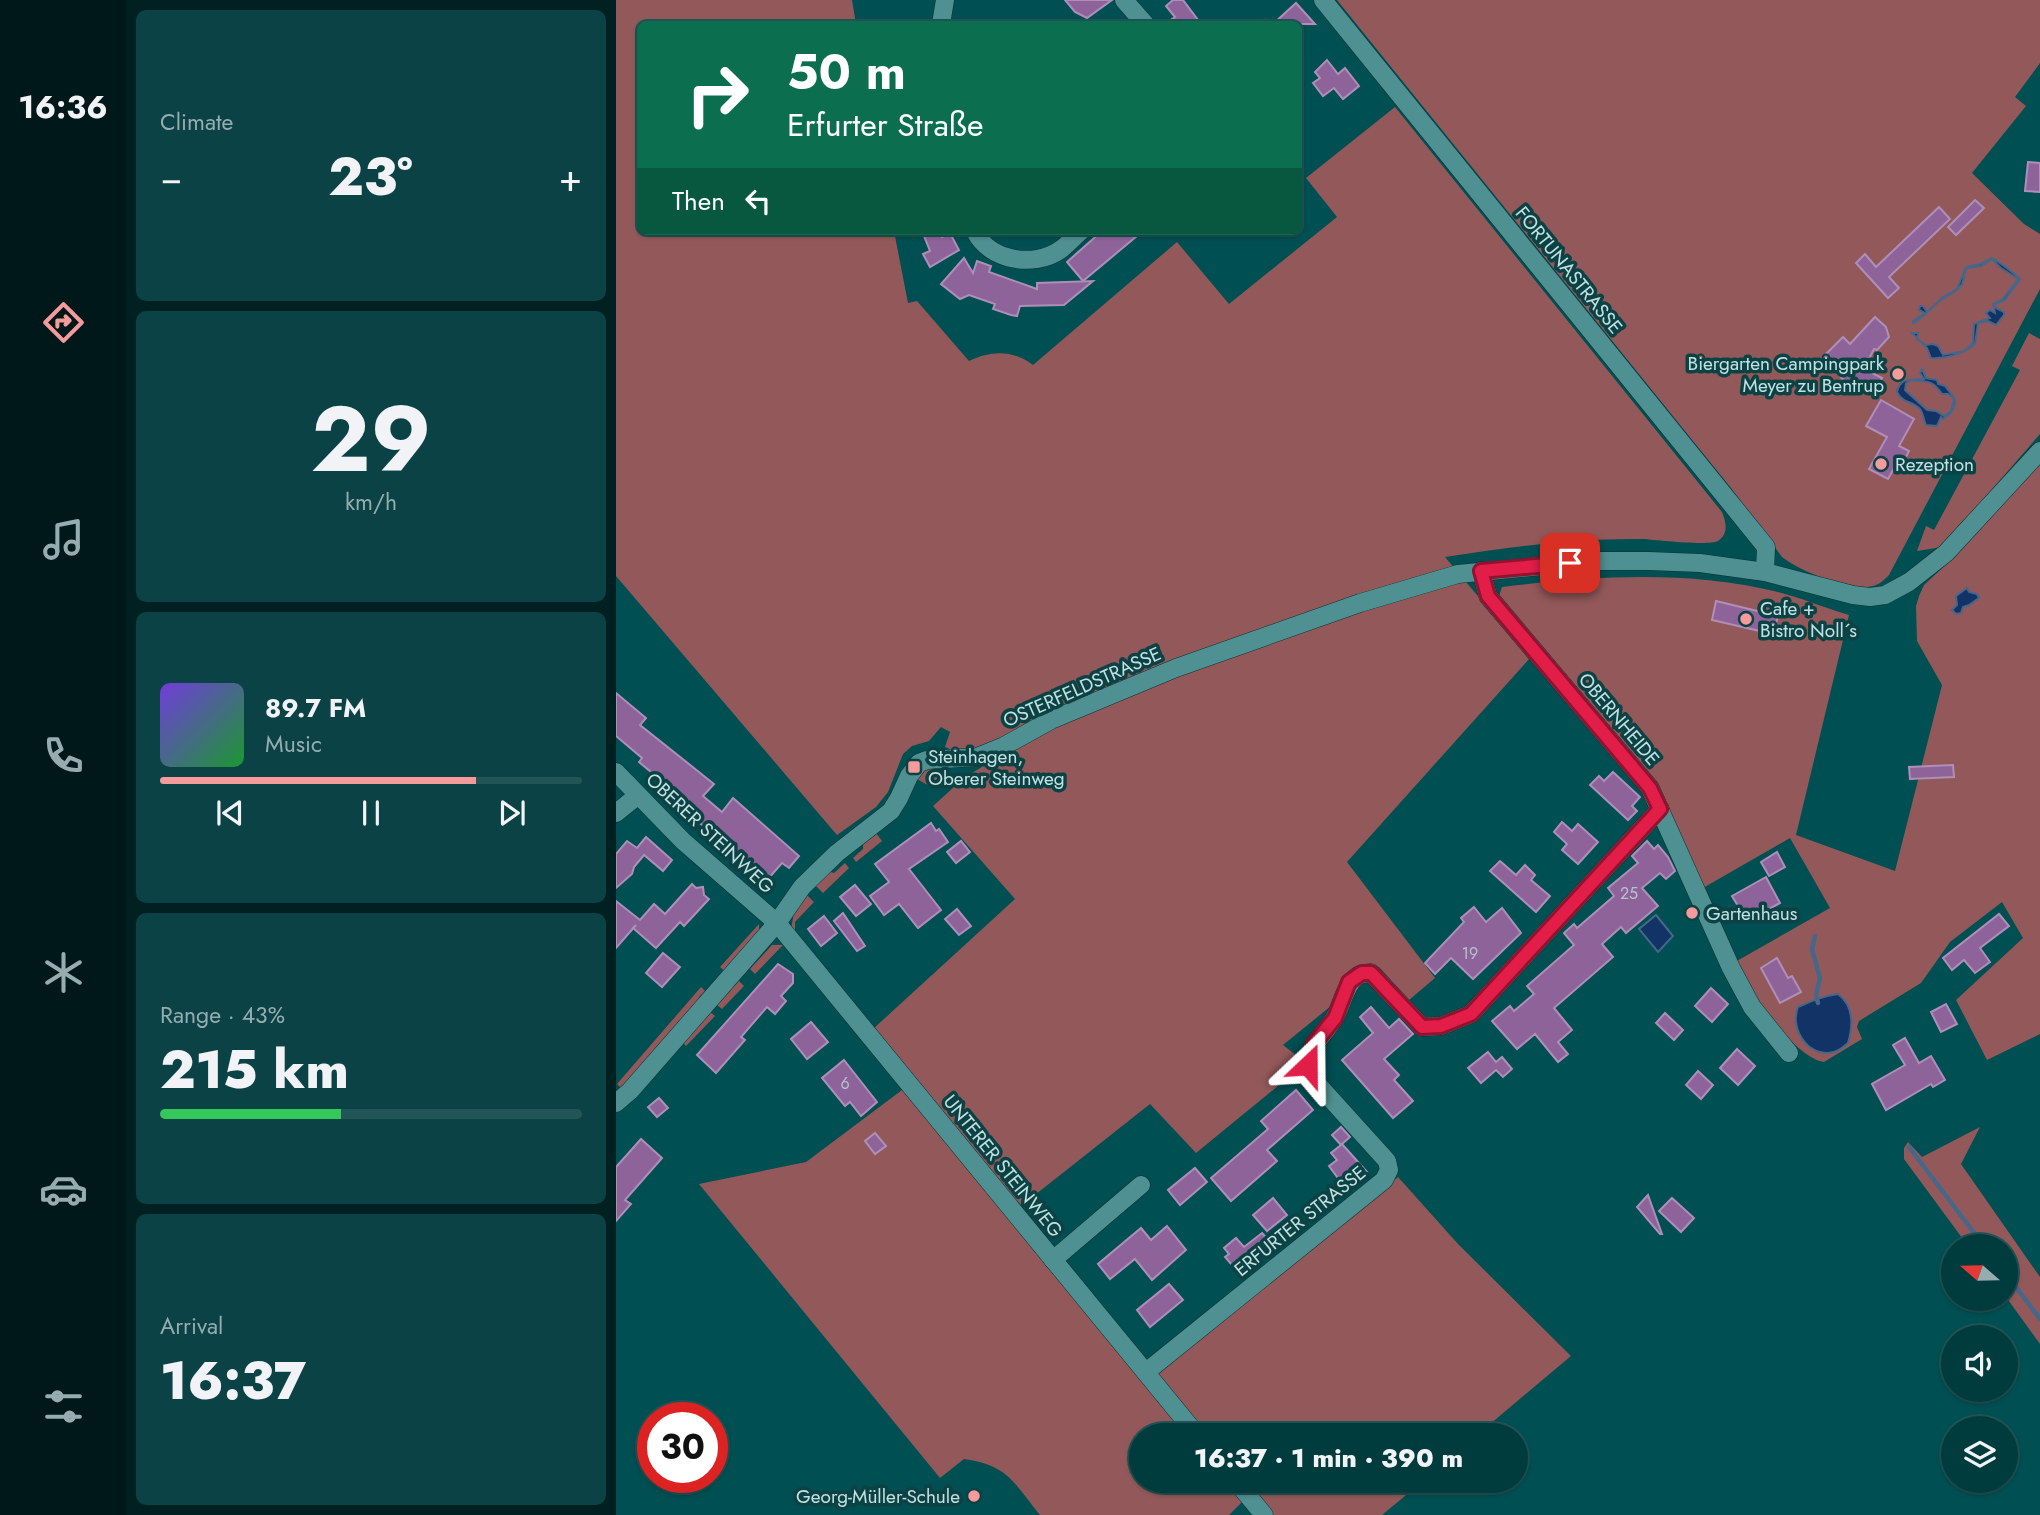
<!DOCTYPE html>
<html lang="en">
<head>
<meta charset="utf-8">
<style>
	:root { --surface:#003b3e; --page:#0a4245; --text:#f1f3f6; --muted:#95adb0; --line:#225558; --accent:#f59b9c }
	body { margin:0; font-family:Jost,sans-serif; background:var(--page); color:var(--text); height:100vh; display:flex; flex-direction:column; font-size:26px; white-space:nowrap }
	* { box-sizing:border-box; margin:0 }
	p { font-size:23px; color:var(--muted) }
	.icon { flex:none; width:38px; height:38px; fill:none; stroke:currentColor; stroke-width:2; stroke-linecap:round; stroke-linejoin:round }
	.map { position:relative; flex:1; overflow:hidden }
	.drawer { display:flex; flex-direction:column; gap:10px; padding:10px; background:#002022; width:490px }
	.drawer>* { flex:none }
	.banner { position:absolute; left:21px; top:21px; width:665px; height:214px; border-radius:10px; box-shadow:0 2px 5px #0004,0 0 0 2px var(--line); background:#0b6e4f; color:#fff; overflow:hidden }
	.needle { width:46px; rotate:290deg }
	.controls { position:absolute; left:1325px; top:1234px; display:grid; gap:14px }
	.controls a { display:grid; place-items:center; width:77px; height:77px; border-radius:50%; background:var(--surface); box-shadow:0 2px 5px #0004,0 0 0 2px var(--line); font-size:35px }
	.speed { position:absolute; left:21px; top:1402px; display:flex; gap:14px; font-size:35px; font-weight:700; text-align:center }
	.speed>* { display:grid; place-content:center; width:91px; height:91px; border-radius:50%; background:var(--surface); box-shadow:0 2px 5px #0004,0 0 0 2px var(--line); line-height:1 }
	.speed .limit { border:10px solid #d22; background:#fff; color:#111 }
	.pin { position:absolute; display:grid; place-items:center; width:60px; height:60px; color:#fff; margin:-30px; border-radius:14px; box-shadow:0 4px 10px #0006 }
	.me { position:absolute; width:77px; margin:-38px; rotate:23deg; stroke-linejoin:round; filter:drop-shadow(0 0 5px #0008) }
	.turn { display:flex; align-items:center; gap:24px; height:147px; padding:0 35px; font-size:32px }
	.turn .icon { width:91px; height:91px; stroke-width:2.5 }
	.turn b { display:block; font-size:49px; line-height:60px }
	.then { display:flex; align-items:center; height:66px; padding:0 35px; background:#0003; gap:14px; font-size:26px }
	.big { font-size:52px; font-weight:800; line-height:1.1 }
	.drawer .tile { flex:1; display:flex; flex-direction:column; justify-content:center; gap:10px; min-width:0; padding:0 24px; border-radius:10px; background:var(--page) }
	.drawer .dial { align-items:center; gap:0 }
	.dial b { font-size:91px; line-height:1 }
	.song { display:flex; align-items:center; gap:21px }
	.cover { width:84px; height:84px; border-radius:10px; background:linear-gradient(135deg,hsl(260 70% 55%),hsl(130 70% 35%)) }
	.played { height:7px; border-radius:4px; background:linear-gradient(90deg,var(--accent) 75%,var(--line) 75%) }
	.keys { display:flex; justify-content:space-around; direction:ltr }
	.heat { display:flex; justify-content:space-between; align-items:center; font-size:38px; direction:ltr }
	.charge { height:10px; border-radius:5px; background:linear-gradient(90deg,#34c759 43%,var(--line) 0) }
	.trip { position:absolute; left:513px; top:1423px; width:399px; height:70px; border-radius:35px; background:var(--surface); box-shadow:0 2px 5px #0004,0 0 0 2px var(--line); font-weight:800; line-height:70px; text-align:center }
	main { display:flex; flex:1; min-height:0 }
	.dock { display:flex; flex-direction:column; width:126px; justify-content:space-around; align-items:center; background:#001819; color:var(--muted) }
	.dock .icon { width:49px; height:49px }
	.dock .current { color:var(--accent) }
	.dock b { font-size:32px; color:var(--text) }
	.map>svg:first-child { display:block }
	.green { fill:#93595a; fill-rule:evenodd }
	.water { fill:#123365; stroke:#46678a; stroke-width:2; fill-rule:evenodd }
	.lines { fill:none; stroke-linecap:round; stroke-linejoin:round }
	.stream { stroke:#46678a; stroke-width:4.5 }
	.building { fill:#8e639a; stroke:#ae8fb7; stroke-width:2 }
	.minor-casing { stroke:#0d3132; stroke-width:19 }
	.minor { stroke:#4f9092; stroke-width:18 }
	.route-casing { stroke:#92132f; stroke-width:18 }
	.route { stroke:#e11d48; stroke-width:12 }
	.poi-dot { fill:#f59b9c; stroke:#0d4244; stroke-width:2.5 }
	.labels { text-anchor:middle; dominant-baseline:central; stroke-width:7; stroke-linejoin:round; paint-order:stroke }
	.number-label { font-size:16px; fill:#b4c2d0 }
	.street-label { font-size:19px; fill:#c1e1e2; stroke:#0d4244 }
	.poi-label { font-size:19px; fill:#c1e1e2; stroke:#0d4244; text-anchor:start }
</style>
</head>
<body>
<main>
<nav class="dock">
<b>16:36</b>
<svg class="icon current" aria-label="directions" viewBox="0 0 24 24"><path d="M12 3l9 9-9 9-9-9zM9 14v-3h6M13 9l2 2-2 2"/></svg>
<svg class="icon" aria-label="music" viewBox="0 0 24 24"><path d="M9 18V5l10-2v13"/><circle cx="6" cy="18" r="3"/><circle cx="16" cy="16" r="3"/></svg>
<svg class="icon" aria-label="phone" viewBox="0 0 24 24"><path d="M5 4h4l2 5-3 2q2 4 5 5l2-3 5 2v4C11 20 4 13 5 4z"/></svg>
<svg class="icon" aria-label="climate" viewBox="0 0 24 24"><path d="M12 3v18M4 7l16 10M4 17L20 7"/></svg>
<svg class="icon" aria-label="car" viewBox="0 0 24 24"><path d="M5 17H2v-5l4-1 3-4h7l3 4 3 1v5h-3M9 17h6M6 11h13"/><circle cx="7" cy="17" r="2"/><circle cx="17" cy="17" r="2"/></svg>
<svg class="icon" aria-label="filters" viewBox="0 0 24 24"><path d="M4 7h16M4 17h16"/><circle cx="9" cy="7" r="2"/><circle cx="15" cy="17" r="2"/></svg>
</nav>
<section class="drawer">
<div class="tile"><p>Climate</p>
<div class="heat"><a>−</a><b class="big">23°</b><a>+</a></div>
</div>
<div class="tile dial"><b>29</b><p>km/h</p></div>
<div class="tile">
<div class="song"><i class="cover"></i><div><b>89.7 FM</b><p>Music</p></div></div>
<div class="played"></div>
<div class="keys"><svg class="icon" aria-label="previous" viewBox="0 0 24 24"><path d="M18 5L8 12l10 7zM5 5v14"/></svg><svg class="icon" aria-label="pause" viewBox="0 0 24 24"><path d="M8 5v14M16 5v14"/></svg><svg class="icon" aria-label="next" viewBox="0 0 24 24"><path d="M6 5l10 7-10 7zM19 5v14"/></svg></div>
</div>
<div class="tile"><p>Range · 43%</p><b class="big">215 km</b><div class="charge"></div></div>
<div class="tile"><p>Arrival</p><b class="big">16:37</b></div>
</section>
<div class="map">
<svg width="1424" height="1515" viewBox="0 0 1424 1515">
	<rect width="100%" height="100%" fill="#004f52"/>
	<!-- green -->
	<g class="green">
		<path d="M0 0H236L240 24H24V231H278L292 303 301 301 353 361C376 350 397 350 417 365L561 242 613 304 721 217 690 178 779 107 1106 512C1110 522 1113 534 1102 541 1093 546 1040 540 1027 539 960 538 894 547 829 557L914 658 731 862 819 978 793 1000 763 967 667 1045 690 1063 580 1153 534 1104 405 1206 257 1029 399 899 317 806 349 777 366 767 356 749 339 751 329 747 334 732 325 727 313 741 296 746 287 754 272 792 260 807 221 835 0 576Z"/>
		<path d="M721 0H1424V63L1399 97 1410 106 1356 173 1408 224 1424 234V289L1273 575C1269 579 1265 583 1260 585 1237 594 1184 571 1166 557L1115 488Z"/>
		<path d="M1413 333 1424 339V434L1326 547 1301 551 1310 526 1318 530 1404 370 1396 366Z"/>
		<path d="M1424 461V1034L1371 1060 1340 1000 1407 938 1386 902 1334 942 1305 983 1243 1021 1241 1027 1246 1039 1208 1062C1188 1060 1155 1021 1143 1005 1134 992 1127 976 1119 962L1214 908 1174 838 1087 888 1041 783 882 599 886 587C977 576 1072 570 1162 592 1186 598 1209 608 1233 615L1180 835 1279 871 1326 685 1301 641 1300 606 1303 596 1308 585 1334 561ZM1101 601 1161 616 1158 634 1096 620Z"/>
		<path d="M310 767 319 769 323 776 315 787 301 779Z"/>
		<path d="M260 833 266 841 240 862 237 858 247 849V842Z"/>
		<path d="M229 863 233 868 207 893 198 884 211 871 218 873Z"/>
		<path d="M189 893 198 902 179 922V932L175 930 178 912Z"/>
		<path d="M143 924V935L112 974 104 967Z"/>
		<path d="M156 945H167L139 974 134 969Z"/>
		<path d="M123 981 128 986 106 1009 101 1005Z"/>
		<path d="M85 987 89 991 83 997V1005L5 1088 1 1084Z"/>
		<path d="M94 1012 99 1016 70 1046 66 1042Z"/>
		<path d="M286 1090 393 1214 574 1435H525V1480L610 1481 627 1501 613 1515H424C398 1483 392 1465 348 1459L324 1478 83 1184 190 1162Z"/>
		<path d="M1364 1127 1345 1164 1424 1277V1344L1390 1297V1246H1352L1288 1159V1148L1292 1142 1306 1157Z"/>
		<path d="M782 1177 842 1244 955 1356 861 1435H589L541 1375Z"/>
		<path d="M628 1481H807L766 1515H657Z"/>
	</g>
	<!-- water -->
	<g class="water">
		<path d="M1376 258C1381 260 1400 275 1404 279L1389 300 1379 304 1380 308 1388 312V315L1380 325 1372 321 1362 323 1359 344C1348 354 1329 359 1315 358L1311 348 1296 333H1302L1301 339 1310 345 1317 344 1322 346 1327 355 1348 351 1357 343 1358 324 1374 318 1370 313 1374 310 1379 313 1377 304 1387 299 1402 279 1385 268 1376 259 1365 266 1351 268C1347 274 1349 278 1346 284 1342 292 1335 293 1328 298 1316 305 1310 317 1297 323V321L1309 313 1303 310 1304 306H1307L1311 312 1327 297 1341 289 1350 267 1364 264Z"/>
		<path d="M1306 369 1310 378 1321 380 1322 384 1329 386 1339 399C1340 408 1335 414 1327 419L1325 417 1321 426 1310 425C1307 419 1308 414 1304 409 1296 401 1286 403 1281 392 1285 375 1296 381 1308 379L1304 373ZM1295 380C1311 382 1316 379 1326 394H1332L1338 399 1335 411 1328 416 1320 411 1311 410 1289 390 1290 383Z"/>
		<path d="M1351 588 1353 592 1361 594 1363 598 1353 605 1347 607 1345 613 1340 614 1336 610 1341 605 1340 596Z"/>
		<path d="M1040 915 1057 936 1042 952 1023 929Z"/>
		<path d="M1222 994C1238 1006 1237 1026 1232 1043 1226 1048 1220 1053 1212 1053 1189 1053 1174 1027 1182 1007 1196 1001 1207 996 1222 994Z"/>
	</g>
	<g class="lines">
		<!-- stream -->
		<g class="stream">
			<path d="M1199 936 1196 949 1204 978 1200 995 1202 1003"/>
			<path d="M1293 1147 1368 1246"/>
			<path d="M1390 1274 1424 1319"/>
		</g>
	</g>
	<!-- building -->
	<g class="building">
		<path d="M449 0H496L471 18 459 12Z"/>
		<path d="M557 0H567L585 24H549L559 17 550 6Z"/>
		<path d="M680 3 699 24H657Z"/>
		<path d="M711 60 722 74 729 68 743 86 727 99 718 88 707 96 697 83 704 78 699 72Z"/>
		<path d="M1412 162 1424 163V192L1409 191Z"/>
		<path d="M1359 200 1368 208 1340 235 1332 227Z"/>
		<path d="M1323 207 1334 219 1273 277 1283 288 1272 298 1240 263 1249 254 1260 267Z"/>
		<path d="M306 231H324L326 237 334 233 343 250 314 267 307 254 314 251Z"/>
		<path d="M486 231H527L467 281 451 262Z"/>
		<path d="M348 258 357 273 361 261 375 266 373 272 421 289V283L477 281 448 305 404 306 401 316 395 315 377 309 379 304 353 295 344 299 325 284Z"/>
		<path d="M1259 317 1270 327 1273 337 1261 350 1258 349 1248 369 1266 378 1261 386 1238 392 1231 388 1228 380 1206 358 1227 337 1234 344Z"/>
		<path d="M1265 400 1298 419 1283 446 1293 451 1286 465 1281 463 1272 479 1253 469 1271 437 1250 426Z"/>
		<path d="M1100 601 1162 616 1157 634 1096 620Z"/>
		<path d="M0 693 30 718 24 725 98 784 87 796 106 812 117 798 183 856 173 868 166 863 151 880 60 803 65 797 23 762 26 758 0 736Z"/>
		<path d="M1337 765 1338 777 1294 779 1293 767Z"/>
		<path d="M997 772 1024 797 1016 806 1021 811 1012 820 974 785 983 776 988 781Z"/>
		<path d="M946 822 956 831 962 824 982 842 962 864 946 850 951 844 938 832Z"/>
		<path d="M315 823 320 831 323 829 332 842 293 869 325 910 302 928 283 904 268 915 254 896 273 882 259 864Z"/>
		<path d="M30 837 56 860 47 871 28 855 18 867 16 874 0 888V854L11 841 21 848Z"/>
		<path d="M345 841 354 852 340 863 331 852Z"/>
		<path d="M1031 841 1038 849 1042 845 1052 857 1059 871 1050 879 1044 873 1026 888 1042 906 1010 933 1005 927 986 944 997 957 938 1008 956 1030 942 1042 952 1054 942 1062 919 1034 901 1049 876 1021 894 1006 898 1011 918 994 911 986 958 945 948 933 958 924 961 928 998 896 992 888 1022 863 1016 856Z"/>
		<path d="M1161 852 1169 867 1153 876 1145 862Z"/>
		<path d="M884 861 900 875 909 865 919 875 915 880 934 896 920 912 874 871Z"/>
		<path d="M1150 877 1164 903 1131 921 1116 896Z"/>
		<path d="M76 884 80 888 87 887 88 895 93 899 68 926 64 922 40 948 17 928 20 925 0 948V901L24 920 38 904 49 914Z"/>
		<path d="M239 885 255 904 240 916 224 897Z"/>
		<path d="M858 907 870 922 886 908 905 933 857 979 835 958 819 974 809 963 848 922 845 918Z"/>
		<path d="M341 909 355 926 343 935 329 919Z"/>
		<path d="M227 913 249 946 241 951 218 921Z"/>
		<path d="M1383 914 1393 926 1364 948 1374 962 1359 973 1348 960 1336 970 1327 958Z"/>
		<path d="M208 916 221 933 205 946 192 929Z"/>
		<path d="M47 953 64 967 46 987 30 973Z"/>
		<path d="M1161 958 1172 978 1176 976 1185 992 1164 1003 1145 968Z"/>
		<path d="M162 964 177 974V983L165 996 170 1001 159 1014 151 1007 125 1037 129 1040 100 1073 81 1055Z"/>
		<path d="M1095 988 1112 1004 1096 1022 1079 1006Z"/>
		<path d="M1330 1004 1341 1024 1325 1032 1315 1012Z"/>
		<path d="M755 1007 773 1028 783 1019 797 1034 768 1059 783 1075 778 1080 797 1101 777 1118 726 1060 757 1033 744 1017Z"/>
		<path d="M1049 1013 1067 1030 1058 1040 1040 1023Z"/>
		<path d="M195 1022 212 1042 191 1059 175 1039Z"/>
		<path d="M1289 1038 1303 1063 1315 1056 1329 1080 1317 1087 1315 1084 1270 1110 1256 1084 1289 1065 1277 1045Z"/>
		<path d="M1121 1049 1139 1066 1122 1085 1104 1068Z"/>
		<path d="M872 1052 880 1062 886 1057 896 1069 887 1077 880 1070 865 1083 852 1068Z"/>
		<path d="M228 1060 261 1102 245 1116 234 1102 229 1106 206 1078Z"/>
		<path d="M1082 1071 1097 1085 1085 1099 1070 1085Z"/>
		<path d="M680 1090 697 1110 651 1150 661 1161 615 1201 595 1178 652 1129 645 1121Z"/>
		<path d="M43 1098 52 1108 41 1117 32 1107Z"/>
		<path d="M725 1127 734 1137 726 1144 751 1172 730 1189 713 1166 721 1160 715 1153 725 1145 716 1135Z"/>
		<path d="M259 1133 270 1146 259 1154 249 1141Z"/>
		<path d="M25 1139 46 1158 9 1200 15 1204 0 1221V1167Z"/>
		<path d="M579 1168 591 1182 564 1205 552 1190Z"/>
		<path d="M1032 1195 1046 1234H1044L1021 1207Z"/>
		<path d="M657 1198 671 1215 651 1231 637 1215Z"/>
		<path d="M1056 1198 1078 1218 1065 1232 1043 1211Z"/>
		<path d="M551 1226 570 1250 536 1280 519 1259 494 1279 482 1264 525 1228 535 1240Z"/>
		<path d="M646 1233 655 1243 621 1271 609 1257 613 1254 608 1248 620 1238 628 1247Z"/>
		<path d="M553 1284 567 1300 534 1327 521 1310Z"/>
	</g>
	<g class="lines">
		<!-- minor casing -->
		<g class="minor-casing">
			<g id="minor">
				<path d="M508 0 529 24"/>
				<path d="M707 0 1150 547 1149 572"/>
				<path d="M325 24 329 0"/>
				<path d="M359 231C373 261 418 268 444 250 451 245 458 237 465 231"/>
				<path d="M865 571 872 596 1034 788 1115 968 1136 1007 1173 1053"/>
				<path d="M0 772 67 841 161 923 581 1435"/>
				<path d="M0 813 21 796"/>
				<path d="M0 1103 14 1091 161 923 186 887 221 853 275 811 283 798 293 776 303 763 311 760 361 757 388 746 435 720 560 668 744 603 842 574 977 561H1033L1084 563 1149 572 1237 595 1254 597 1269 595 1293 582 1330 553 1424 451"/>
				<path d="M437 1260 525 1185"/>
				<path d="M530 1372 768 1180 773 1170 771 1161 695 1077C687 1043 707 1041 720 1015 729 998 731 972 755 973L806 1027 825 1026 855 1014 1044 809"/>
				<path d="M619 1480 648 1515"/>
			</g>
		</g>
		<!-- minor -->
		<use href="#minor" class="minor"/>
	</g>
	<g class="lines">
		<!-- route casing -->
		<g class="route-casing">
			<path id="route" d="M692 1065 698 1044 719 1018 733 982 746 973H755L806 1027 825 1026 855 1014 1044 809 1034 788 872 596 865 571 954 563"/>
		</g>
		<!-- route -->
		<use href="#route" class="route"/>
	</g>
	<!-- markers -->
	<g class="poi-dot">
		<circle cx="1282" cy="374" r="7"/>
		<circle cx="1265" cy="464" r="7"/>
		<circle cx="1130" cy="619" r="7"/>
		<rect x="291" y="760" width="14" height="14" rx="3.5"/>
		<circle cx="1076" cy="913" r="7"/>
		<circle cx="358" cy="1496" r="7"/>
	</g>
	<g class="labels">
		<!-- number labels -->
		<g class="number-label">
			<text x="1013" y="893">25</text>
			<text x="854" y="953">19</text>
			<text x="229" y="1083">6</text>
		</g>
		<!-- street labels -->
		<g class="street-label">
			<text transform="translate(953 270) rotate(51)">FORTUNASTRASSE</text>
			<text transform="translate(466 687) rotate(-24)">OSTERFELDSTRASSE</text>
			<text transform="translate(1003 719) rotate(50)">OBERNHEIDE</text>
			<text transform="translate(94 833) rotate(43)">OBERER STEINWEG</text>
			<text transform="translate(387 1166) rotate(51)">UNTERER STEINWEG</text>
			<text transform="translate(684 1221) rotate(-39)">ERFURTER STRASSE</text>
		</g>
		<!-- poi labels -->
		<g class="poi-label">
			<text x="1268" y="363" text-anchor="end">Biergarten Campingpark<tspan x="1268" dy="22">Meyer zu Bentrup</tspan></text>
			<text x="1279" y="464">Rezeption</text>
			<text x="1144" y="608">Cafe +<tspan x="1144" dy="22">Bistro Noll´s</tspan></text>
			<text x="312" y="756">Steinhagen,<tspan x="312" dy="22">Oberer Steinweg</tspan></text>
			<text x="1090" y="913">Gartenhaus</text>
			<text x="344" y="1496" text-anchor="end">Georg-Müller-Schule</text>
		</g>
	</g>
</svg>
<div class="controls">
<a><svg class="needle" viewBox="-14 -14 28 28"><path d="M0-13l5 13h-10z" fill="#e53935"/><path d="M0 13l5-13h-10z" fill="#95adb0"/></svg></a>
<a><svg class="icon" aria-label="sound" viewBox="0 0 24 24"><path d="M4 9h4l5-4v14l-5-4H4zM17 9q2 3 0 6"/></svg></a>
<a><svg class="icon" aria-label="layers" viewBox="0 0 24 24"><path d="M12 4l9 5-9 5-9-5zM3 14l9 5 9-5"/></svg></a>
</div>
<div class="speed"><div class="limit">30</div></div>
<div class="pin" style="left:954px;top:563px;background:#d93025"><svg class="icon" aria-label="arrive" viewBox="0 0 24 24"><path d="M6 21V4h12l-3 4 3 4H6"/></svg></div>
<svg class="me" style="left:692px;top:1065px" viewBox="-20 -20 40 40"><path d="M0-17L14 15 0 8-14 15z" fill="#e11d48" stroke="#fff" stroke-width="4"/></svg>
<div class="trip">16:37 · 1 min · 390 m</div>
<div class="banner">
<div class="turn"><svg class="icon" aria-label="right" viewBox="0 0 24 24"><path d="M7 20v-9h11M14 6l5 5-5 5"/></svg><div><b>50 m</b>Erfurter Straße</div></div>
<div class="then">Then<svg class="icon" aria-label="left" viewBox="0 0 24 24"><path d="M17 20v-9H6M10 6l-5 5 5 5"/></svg></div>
</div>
</div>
</main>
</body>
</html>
